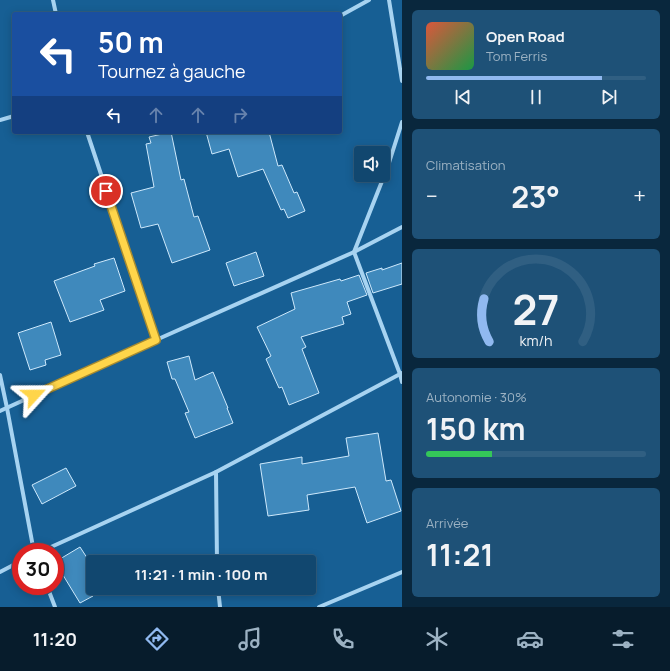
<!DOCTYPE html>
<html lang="fr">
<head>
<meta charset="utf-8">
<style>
	:root { --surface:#11476f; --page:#1e5177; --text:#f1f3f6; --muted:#9cb2c3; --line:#305f82; --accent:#90b9f0 }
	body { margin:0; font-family:Manrope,sans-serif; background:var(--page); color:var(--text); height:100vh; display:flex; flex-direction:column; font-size:15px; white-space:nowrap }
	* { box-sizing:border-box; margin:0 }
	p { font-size:13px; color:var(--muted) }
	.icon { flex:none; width:22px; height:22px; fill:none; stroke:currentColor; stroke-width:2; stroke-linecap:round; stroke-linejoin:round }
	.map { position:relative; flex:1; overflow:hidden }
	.drawer { display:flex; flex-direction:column; gap:10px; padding:10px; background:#09273d; width:268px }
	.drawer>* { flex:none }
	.banner { position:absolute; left:12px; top:12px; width:330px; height:122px; border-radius:4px; box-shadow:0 2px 10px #0003,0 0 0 1px var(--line); background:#1a4fa0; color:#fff; overflow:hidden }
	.buttons { position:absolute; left:354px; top:146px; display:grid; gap:8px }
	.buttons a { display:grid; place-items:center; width:36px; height:36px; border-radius:4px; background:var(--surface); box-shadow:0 2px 10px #0003,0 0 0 1px var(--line); font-size:20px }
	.speed { position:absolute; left:12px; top:543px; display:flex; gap:8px; font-size:20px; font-weight:700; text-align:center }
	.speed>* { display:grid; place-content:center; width:52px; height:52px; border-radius:50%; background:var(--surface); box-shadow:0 2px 10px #0003,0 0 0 1px var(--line); line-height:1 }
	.speed .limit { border:6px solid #d22; background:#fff; color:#111 }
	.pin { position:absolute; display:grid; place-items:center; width:34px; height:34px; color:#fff; margin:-17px; border:2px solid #fff; border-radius:50%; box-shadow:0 1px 4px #0007 }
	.me { position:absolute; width:44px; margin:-22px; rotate:66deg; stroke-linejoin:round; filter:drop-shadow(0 0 3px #0008) }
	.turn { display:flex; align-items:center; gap:14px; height:84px; padding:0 20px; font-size:18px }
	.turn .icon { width:52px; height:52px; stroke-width:2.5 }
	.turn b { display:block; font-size:28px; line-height:34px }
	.lanes { display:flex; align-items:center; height:38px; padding:0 20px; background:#0003; justify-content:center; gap:20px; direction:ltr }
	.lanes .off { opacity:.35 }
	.big { font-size:30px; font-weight:700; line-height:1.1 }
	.drawer .tile { flex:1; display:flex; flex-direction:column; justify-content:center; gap:6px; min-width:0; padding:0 14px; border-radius:6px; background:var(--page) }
	.drawer .dial { align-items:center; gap:0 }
	.dial svg { height:104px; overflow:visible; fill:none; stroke:var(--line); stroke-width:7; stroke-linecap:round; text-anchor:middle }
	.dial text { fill:var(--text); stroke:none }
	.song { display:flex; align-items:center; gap:12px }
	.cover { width:48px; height:48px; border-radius:6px; background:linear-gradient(135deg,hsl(10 70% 55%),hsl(140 70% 35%)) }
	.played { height:4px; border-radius:2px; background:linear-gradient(90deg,var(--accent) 80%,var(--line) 80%) }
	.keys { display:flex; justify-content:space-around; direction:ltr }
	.heat { display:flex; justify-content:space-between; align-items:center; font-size:22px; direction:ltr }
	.charge { height:6px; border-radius:3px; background:linear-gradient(90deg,#34c759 30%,var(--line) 0) }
	.trip { position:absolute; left:86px; top:555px; width:230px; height:40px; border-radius:4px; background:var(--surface); box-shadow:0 2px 10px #0003,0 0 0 1px var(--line); font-weight:700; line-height:40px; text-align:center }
	.dock { display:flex; height:64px; justify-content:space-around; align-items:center; background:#071c2c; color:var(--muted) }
	.dock .icon { width:28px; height:28px }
	.dock .on { color:var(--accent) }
	.dock b { font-size:18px; color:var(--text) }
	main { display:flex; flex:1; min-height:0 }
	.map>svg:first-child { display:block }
	.building { fill:#3f89bc; stroke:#cee9fc }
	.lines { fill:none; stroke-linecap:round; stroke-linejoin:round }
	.minor { stroke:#a7d3f1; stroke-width:4 }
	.route-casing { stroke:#a68a30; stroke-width:10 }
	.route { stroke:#ffd54a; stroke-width:7 }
</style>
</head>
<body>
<main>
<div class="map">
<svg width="402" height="607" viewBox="0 0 402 607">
	<rect width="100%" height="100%" fill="#175f94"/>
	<!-- building -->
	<g class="building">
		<path d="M171 132 181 180 184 179 194 217 198 216 210 250 172 263 158 224 141 228 131 193 154 187 146 144 151 143 149 137Z"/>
		<path d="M206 132H269L278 166 282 165 294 193 297 192 305 211 288 218 284 209 281 210 263 169 238 177 229 149 212 154Z"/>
		<path d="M256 252 264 276 234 286 226 263Z"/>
		<path d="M114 258 125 291 100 300 104 310 70 322 54 281 95 266 94 264Z"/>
		<path d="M402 263V284L373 293 366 273 382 268V270Z"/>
		<path d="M359 275 367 295 347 302 351 314 342 317 344 324 301 337 306 347 302 349 319 393 289 405 282 387 279 388 266 359 271 356 257 327 295 309 291 293 340 279 341 281Z"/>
		<path d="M51 322 61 355 45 360 46 365 30 370 18 333Z"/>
		<path d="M189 356 195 380 213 372 228 408H227L233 423 195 438 185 413 189 412 175 379H172L167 362Z"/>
		<path d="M378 433 386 481 391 480 401 511 367 523 355 487 307 495 309 510 268 516 260 464 302 457V464L349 456 346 438Z"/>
		<path d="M66 468 76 486 42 504 32 485Z"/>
		<path d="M80 547 93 567V596L80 603 55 562Z"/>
	</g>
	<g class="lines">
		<!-- minor -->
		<g class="minor">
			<path d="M53 0 56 14"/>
			<path d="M389 0 402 81"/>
			<path d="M340 16 369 0"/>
			<path d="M0 120 14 116"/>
			<path d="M402 122 388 166 354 252 400 374 402 382"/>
			<path d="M87 132 156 340"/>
			<path d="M0 375 7 408 34 552"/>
			<path d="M0 411 156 340 354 252 402 227"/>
			<path d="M216 472 217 562"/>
			<path d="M40 552 216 472 402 373"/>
			<path d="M0 572 21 561"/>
			<path d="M47 586 55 607"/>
			<path d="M218 588 220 607"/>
			<path d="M319 607 402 572"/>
		</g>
	</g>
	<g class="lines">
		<!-- route casing -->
		<g class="route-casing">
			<path id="route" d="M34 395 156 340 106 191"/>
		</g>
		<!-- route -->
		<use href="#route" class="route"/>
	</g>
</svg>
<div class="buttons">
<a><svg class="icon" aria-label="sound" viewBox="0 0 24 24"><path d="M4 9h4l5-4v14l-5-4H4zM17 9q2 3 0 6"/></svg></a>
</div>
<div class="speed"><div class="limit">30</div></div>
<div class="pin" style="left:106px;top:191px;background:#d93025"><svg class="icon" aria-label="arrive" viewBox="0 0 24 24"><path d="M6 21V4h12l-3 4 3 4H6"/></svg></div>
<svg class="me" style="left:34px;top:395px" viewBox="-20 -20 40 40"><path d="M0-17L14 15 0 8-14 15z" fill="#ffd54a" stroke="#fff" stroke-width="4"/></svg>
<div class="trip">11:21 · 1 min · 100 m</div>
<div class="banner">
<div class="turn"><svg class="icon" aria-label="left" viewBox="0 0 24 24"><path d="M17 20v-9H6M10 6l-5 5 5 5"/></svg><div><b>50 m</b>Tournez à gauche</div></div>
<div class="lanes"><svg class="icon" aria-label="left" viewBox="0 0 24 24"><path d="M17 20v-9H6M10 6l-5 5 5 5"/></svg><svg class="icon off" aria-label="ahead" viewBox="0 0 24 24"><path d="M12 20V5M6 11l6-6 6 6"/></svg><svg class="icon off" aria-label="ahead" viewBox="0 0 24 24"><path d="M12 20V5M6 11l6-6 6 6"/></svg><svg class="icon off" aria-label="right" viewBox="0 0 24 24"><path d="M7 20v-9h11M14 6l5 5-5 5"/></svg></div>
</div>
</div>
<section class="drawer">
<div class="tile">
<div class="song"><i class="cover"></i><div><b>Open Road</b><p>Tom Ferris</p></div></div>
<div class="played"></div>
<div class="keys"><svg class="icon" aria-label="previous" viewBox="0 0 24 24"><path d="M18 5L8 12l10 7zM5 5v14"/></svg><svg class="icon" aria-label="pause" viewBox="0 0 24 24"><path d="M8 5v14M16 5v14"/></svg><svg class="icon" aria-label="next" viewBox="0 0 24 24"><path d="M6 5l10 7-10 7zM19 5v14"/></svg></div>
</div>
<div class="tile"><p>Climatisation</p>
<div class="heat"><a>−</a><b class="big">23°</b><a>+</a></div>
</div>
<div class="tile dial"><svg viewBox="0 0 100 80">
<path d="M14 69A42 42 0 1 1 86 69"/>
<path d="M14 69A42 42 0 0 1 10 36" stroke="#90b9f0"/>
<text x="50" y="56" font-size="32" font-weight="700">27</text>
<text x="50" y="72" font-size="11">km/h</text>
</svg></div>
<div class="tile"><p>Autonomie · 30%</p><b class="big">150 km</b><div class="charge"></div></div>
<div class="tile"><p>Arrivée</p><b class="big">11:21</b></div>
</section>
</main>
<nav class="dock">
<b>11:20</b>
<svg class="icon on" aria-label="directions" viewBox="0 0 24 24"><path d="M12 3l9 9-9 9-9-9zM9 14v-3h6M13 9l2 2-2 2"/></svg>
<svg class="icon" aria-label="music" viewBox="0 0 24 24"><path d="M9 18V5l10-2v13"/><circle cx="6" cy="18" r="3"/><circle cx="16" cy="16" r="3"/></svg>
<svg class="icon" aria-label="phone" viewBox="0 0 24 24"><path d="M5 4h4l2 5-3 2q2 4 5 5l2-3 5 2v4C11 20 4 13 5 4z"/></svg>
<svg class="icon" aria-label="climate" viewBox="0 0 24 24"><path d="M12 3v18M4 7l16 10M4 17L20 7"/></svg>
<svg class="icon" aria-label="car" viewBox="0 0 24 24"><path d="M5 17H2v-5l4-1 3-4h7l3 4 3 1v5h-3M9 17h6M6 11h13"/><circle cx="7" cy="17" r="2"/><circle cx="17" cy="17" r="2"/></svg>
<svg class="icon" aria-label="filters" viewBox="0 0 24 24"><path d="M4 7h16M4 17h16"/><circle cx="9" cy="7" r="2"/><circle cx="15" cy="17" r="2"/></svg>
</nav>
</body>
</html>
